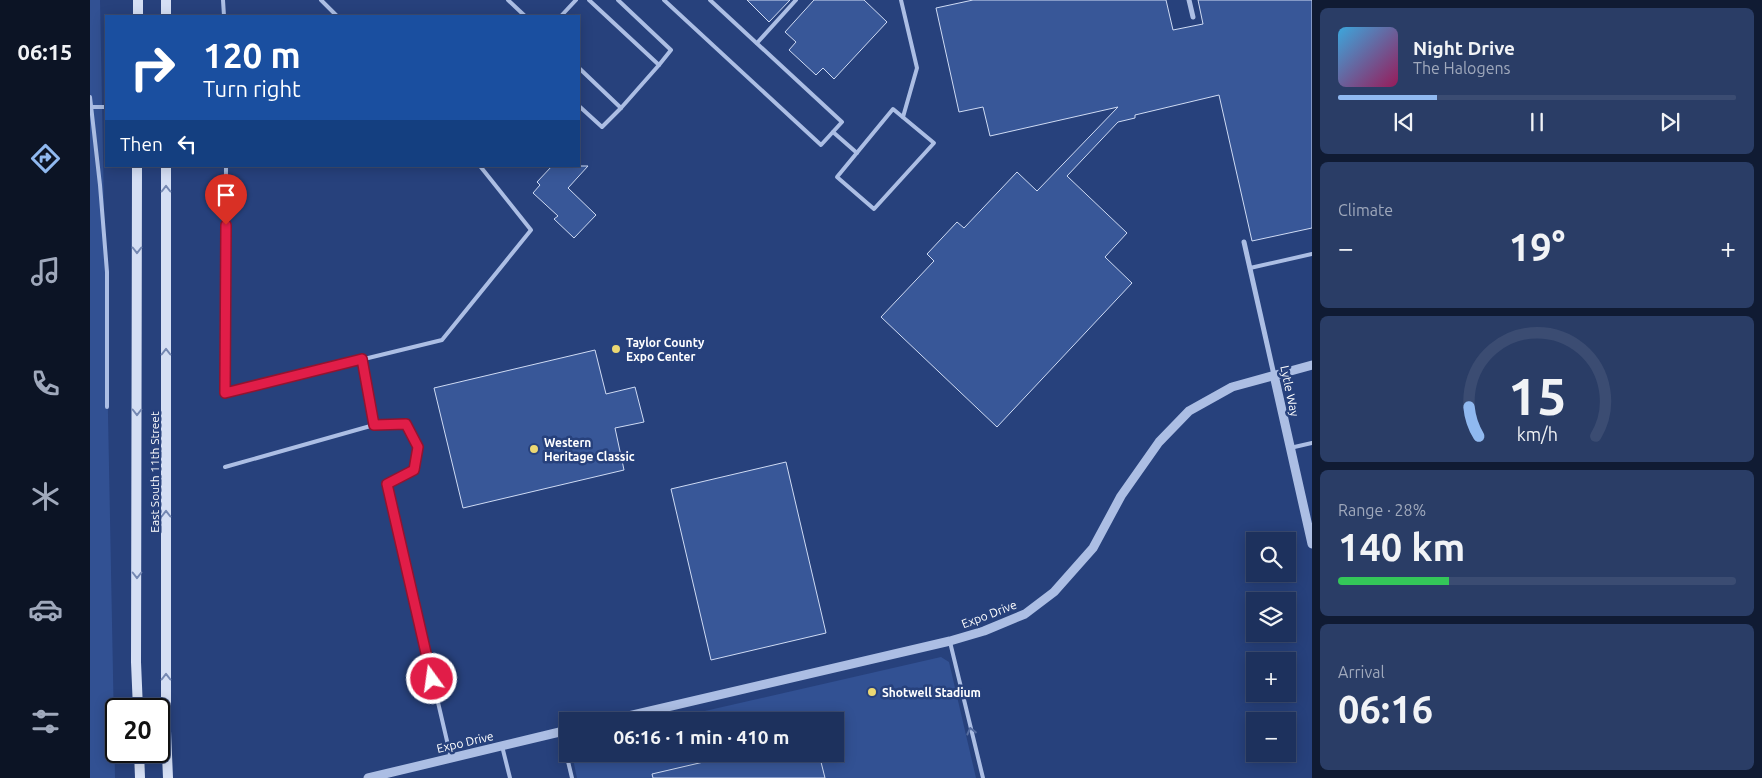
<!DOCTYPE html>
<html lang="en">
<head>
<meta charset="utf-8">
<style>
	:root { --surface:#1d315d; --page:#2a3d66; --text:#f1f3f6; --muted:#a0a9bc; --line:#3b4c72; --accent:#90b9f0 }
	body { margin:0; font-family:Ubuntu,sans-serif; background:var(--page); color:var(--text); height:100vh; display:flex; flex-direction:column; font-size:19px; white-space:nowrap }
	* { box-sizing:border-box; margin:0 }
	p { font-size:16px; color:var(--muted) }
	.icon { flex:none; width:28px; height:28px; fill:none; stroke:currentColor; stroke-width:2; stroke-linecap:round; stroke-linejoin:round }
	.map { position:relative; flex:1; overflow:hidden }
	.sheet { display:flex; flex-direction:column; gap:8px; padding:8px; background:#101b33; width:450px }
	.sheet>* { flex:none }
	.hud { position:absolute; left:15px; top:15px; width:475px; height:152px; border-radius:0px; box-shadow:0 2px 12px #0003,0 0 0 1px var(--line); background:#1a4fa0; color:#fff; overflow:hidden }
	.tools { position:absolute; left:1156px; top:532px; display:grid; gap:10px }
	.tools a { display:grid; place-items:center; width:50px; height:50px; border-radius:0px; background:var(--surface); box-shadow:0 2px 12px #0003,0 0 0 1px var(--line); font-size:25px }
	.speed { position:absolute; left:15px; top:698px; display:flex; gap:10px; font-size:25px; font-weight:700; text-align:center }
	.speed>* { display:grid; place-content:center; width:65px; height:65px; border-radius:50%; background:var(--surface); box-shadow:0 2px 12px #0003,0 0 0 1px var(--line); line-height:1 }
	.speed .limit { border:2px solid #111; border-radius:8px; background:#fff; color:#111 }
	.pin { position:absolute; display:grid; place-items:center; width:42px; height:42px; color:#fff; margin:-51px -21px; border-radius:50% 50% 50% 0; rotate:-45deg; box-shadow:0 0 5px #0007 }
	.pin .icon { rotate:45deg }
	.me { position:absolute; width:55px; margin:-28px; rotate:346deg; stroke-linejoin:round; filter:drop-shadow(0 0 4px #0008) }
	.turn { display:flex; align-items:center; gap:18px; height:105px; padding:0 15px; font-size:22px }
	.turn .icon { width:65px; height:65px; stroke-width:2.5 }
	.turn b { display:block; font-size:35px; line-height:42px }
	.then { display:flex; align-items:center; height:48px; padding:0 15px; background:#0003; gap:10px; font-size:19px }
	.big { font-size:38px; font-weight:700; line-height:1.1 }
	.sheet .widget { flex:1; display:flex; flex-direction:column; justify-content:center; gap:8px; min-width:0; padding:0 18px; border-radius:8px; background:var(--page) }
	.sheet .dial { align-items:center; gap:0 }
	.dial svg { height:130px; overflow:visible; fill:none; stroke:var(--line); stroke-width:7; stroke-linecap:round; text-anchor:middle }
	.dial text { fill:var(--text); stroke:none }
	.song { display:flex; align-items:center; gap:15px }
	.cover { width:60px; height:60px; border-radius:8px; background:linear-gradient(135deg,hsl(200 70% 55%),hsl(330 70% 35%)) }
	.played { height:5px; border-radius:2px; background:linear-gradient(90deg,var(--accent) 25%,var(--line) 25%) }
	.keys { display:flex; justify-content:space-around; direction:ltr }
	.heat { display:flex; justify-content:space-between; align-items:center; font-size:28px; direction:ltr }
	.charge { height:8px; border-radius:4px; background:linear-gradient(90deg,#34c759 28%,var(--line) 0) }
	.trip { position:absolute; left:469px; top:712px; width:285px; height:50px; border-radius:0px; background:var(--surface); box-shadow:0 2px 12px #0003,0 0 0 1px var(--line); font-weight:700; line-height:50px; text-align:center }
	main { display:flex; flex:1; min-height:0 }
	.menu { display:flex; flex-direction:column; width:90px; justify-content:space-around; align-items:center; background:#0c1425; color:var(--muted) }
	.menu .icon { width:35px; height:35px }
	.menu .current { color:var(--accent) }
	.menu b { font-size:22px; color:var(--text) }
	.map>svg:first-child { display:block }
	.green { fill:#325193 }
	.building { fill:#385798; stroke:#cfdbf4 }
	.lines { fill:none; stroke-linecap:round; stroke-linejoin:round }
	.service { stroke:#acbee4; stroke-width:4 }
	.minor { stroke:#acbee4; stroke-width:5 }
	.tertiary { stroke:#acbee4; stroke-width:9 }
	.secondary { stroke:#d5dff4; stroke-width:10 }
	.oneway { stroke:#7588b2 }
	.oneway2 { stroke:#566da0 }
	.route-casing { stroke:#92132f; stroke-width:12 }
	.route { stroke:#e11d48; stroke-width:9 }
	.poi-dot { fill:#ecd873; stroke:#27417c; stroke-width:2 }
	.labels { text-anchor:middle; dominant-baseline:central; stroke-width:5; stroke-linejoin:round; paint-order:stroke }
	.poi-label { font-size:12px; font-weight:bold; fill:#fff; stroke:#27417c; text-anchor:start }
	.street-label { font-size:12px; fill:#fff; stroke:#27417c }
</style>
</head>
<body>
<main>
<nav class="menu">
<b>06:15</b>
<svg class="icon current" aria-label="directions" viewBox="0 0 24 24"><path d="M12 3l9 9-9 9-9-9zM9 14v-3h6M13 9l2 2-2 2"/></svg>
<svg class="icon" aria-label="music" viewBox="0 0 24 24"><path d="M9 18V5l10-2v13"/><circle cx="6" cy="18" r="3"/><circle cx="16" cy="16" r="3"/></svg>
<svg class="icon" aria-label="phone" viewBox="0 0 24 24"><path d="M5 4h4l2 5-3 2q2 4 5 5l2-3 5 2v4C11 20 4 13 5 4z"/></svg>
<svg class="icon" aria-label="climate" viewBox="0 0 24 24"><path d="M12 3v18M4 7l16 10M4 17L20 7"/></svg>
<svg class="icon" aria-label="car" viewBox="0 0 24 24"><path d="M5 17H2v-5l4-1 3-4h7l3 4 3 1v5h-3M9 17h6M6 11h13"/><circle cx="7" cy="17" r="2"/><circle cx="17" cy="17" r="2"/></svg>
<svg class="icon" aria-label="filters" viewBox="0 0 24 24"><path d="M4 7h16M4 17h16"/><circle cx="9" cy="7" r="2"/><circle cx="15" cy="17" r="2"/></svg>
</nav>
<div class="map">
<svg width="1222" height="778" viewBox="0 0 1222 778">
	<rect width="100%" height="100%" fill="#27417c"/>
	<!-- green -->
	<g class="green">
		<path d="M0 0H10L25 778H0Z"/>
		<path d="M851 657 859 662 886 778H487L482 754H745V721H571Z"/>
	</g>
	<!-- building -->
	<g class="building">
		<path d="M657 0H700L679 22Z"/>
		<path d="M724 0H774L797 22 744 79 733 68 726 75 699 50 706 42 695 32Z"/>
		<path d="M883 0H1076L1083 30 1113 24 1108 0H1222V228L1162 241 1129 95 1045 115V118L1028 122 977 176 1037 233 1015 257 1042 283 907 427 791 317 844 261 837 254 867 222 874 228 927 172 947 191 1028 107 900 136 893 107 869 112 846 8Z"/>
		<path d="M462 166H498L478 188 506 215 484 238 464 219 468 216 443 193 450 185 447 182Z"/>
		<path d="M505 350 516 394 545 387 554 422 525 428 534 470 373 508 344 388Z"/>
		<path d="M696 462 736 633 621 660 581 489Z"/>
		<path d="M648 754H729L735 778H563L562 774Z"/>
	</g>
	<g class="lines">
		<!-- service -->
		<g class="service">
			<path d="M133 0 134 16"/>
			<path d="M231 0 247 16"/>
			<path d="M418 0 435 16"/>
			<path d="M528 0 581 50 569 65"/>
			<path d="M574 0 731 145 752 122 620 0"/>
			<path d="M811 0 827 68 813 117"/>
			<path d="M471 16 486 0"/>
			<path d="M667 43 706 0"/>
			<path d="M489 68 531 108 569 65 499 0"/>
			<path d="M0 97 10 185 17 272V407"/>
			<path d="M489 106 512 127 531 108"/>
			<path d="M1 107H16"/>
			<path d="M803 109 844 143 784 209 747 177Z"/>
			<path d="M743 132 767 153"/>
			<path d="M136 166 135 393 352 340 441 230 390 166"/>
			<path d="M1160 268 1222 254"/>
			<path d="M272 359 284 425 316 424 328 447 324 470 297 484 361 758"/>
			<path d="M1200 448 1222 443"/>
			<path d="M135 467 284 425"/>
			<path d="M860 642 893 778"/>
			<path d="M471 732 482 778"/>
			<path d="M412 746 420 778"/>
		</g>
		<!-- minor -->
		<g class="minor">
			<path d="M1099 0 1103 17"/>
			<path d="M1154 242 1184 375"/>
		</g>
		<!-- tertiary -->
		<g class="tertiary">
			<path d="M1184 375 1222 544"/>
			<path d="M517 721 860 641 894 631 935 614 964 592 1003 548 1031 496 1069 442 1099 411 1142 387 1222 365"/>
			<path d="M278 778 478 730"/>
		</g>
		<!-- secondary -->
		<g class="secondary">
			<path d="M48 16V0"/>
			<path d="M76 16V0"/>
			<path d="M47 166 46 662 48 709"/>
			<path d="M76 166V731L78 778"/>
			<path d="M49 751 50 778"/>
		</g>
	</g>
	<!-- one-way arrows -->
	<defs><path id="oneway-chevron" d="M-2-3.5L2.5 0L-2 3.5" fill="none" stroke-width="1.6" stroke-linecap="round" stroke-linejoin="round" transform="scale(1.25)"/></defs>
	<g class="oneway">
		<use href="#oneway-chevron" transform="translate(76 189) rotate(-90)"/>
		<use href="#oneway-chevron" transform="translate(47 250) rotate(90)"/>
		<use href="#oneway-chevron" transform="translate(76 352) rotate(-90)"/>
		<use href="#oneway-chevron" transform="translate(47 412) rotate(90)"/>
		<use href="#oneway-chevron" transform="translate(76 514) rotate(-90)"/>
		<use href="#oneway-chevron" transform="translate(47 575) rotate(90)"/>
		<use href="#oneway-chevron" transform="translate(76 677) rotate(-90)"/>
	</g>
	<use class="oneway2" href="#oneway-chevron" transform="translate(881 731) rotate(-104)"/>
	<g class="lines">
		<!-- route casing -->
		<g class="route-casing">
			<path id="route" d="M136 225 135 393 272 359 284 425 316 424 328 447 324 470 297 484 342 679"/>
		</g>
		<!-- route -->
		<use href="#route" class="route"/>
	</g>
	<!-- markers -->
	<g class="poi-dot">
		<circle cx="526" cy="349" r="5"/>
		<circle cx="444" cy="449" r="5"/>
		<circle cx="782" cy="692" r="5"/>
	</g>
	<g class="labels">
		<!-- poi labels -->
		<g class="poi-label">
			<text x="536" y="342">Taylor County<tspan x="536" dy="14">Expo Center</tspan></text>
			<text x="454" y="442">Western<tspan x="454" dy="14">Heritage Classic</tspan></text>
			<text x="792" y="692">Shotwell Stadium</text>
		</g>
		<!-- street labels -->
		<g class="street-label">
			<text transform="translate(1200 391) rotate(78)">Lytle Way</text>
			<text transform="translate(64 472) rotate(-90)">East South 11th Street</text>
			<text transform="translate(899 614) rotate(-21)">Expo Drive</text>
			<text transform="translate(375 742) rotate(-13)">Expo Drive</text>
		</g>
	</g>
</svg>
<div class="tools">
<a><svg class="icon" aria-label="search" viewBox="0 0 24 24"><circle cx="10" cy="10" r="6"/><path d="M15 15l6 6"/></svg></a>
<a><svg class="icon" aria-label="layers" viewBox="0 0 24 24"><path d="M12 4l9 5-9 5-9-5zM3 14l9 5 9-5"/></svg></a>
<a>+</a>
<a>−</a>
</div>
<div class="speed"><div class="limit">20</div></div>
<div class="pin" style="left:136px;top:225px;background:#d93025"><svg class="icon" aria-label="arrive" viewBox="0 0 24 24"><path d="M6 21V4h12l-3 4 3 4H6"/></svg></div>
<svg class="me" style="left:342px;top:679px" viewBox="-20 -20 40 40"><circle r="17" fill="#e11d48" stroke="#fff" stroke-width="3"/><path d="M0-11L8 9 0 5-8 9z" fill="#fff"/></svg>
<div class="trip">06:16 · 1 min · 410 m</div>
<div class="hud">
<div class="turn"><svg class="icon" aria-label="right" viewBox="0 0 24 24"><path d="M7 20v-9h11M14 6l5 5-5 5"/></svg><div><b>120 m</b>Turn right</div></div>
<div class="then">Then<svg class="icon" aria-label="left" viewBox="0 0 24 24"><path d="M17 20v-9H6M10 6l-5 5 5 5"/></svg></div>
</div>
</div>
<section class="sheet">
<div class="widget">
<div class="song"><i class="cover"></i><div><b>Night Drive</b><p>The Halogens</p></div></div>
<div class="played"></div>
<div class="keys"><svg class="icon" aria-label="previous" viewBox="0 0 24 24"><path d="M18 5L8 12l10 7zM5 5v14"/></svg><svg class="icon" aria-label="pause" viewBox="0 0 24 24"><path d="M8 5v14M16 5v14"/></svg><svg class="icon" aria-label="next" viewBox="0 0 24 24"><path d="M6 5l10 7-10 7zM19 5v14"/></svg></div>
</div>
<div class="widget"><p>Climate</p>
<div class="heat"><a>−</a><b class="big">19°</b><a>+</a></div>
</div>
<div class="widget dial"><svg viewBox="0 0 100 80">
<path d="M14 69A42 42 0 1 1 86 69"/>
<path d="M14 69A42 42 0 0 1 8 51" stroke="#90b9f0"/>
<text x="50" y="56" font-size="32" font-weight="700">15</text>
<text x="50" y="72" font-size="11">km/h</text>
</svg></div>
<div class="widget"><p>Range · 28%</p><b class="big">140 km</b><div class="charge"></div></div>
<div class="widget"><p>Arrival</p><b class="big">06:16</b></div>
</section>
</main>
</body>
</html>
